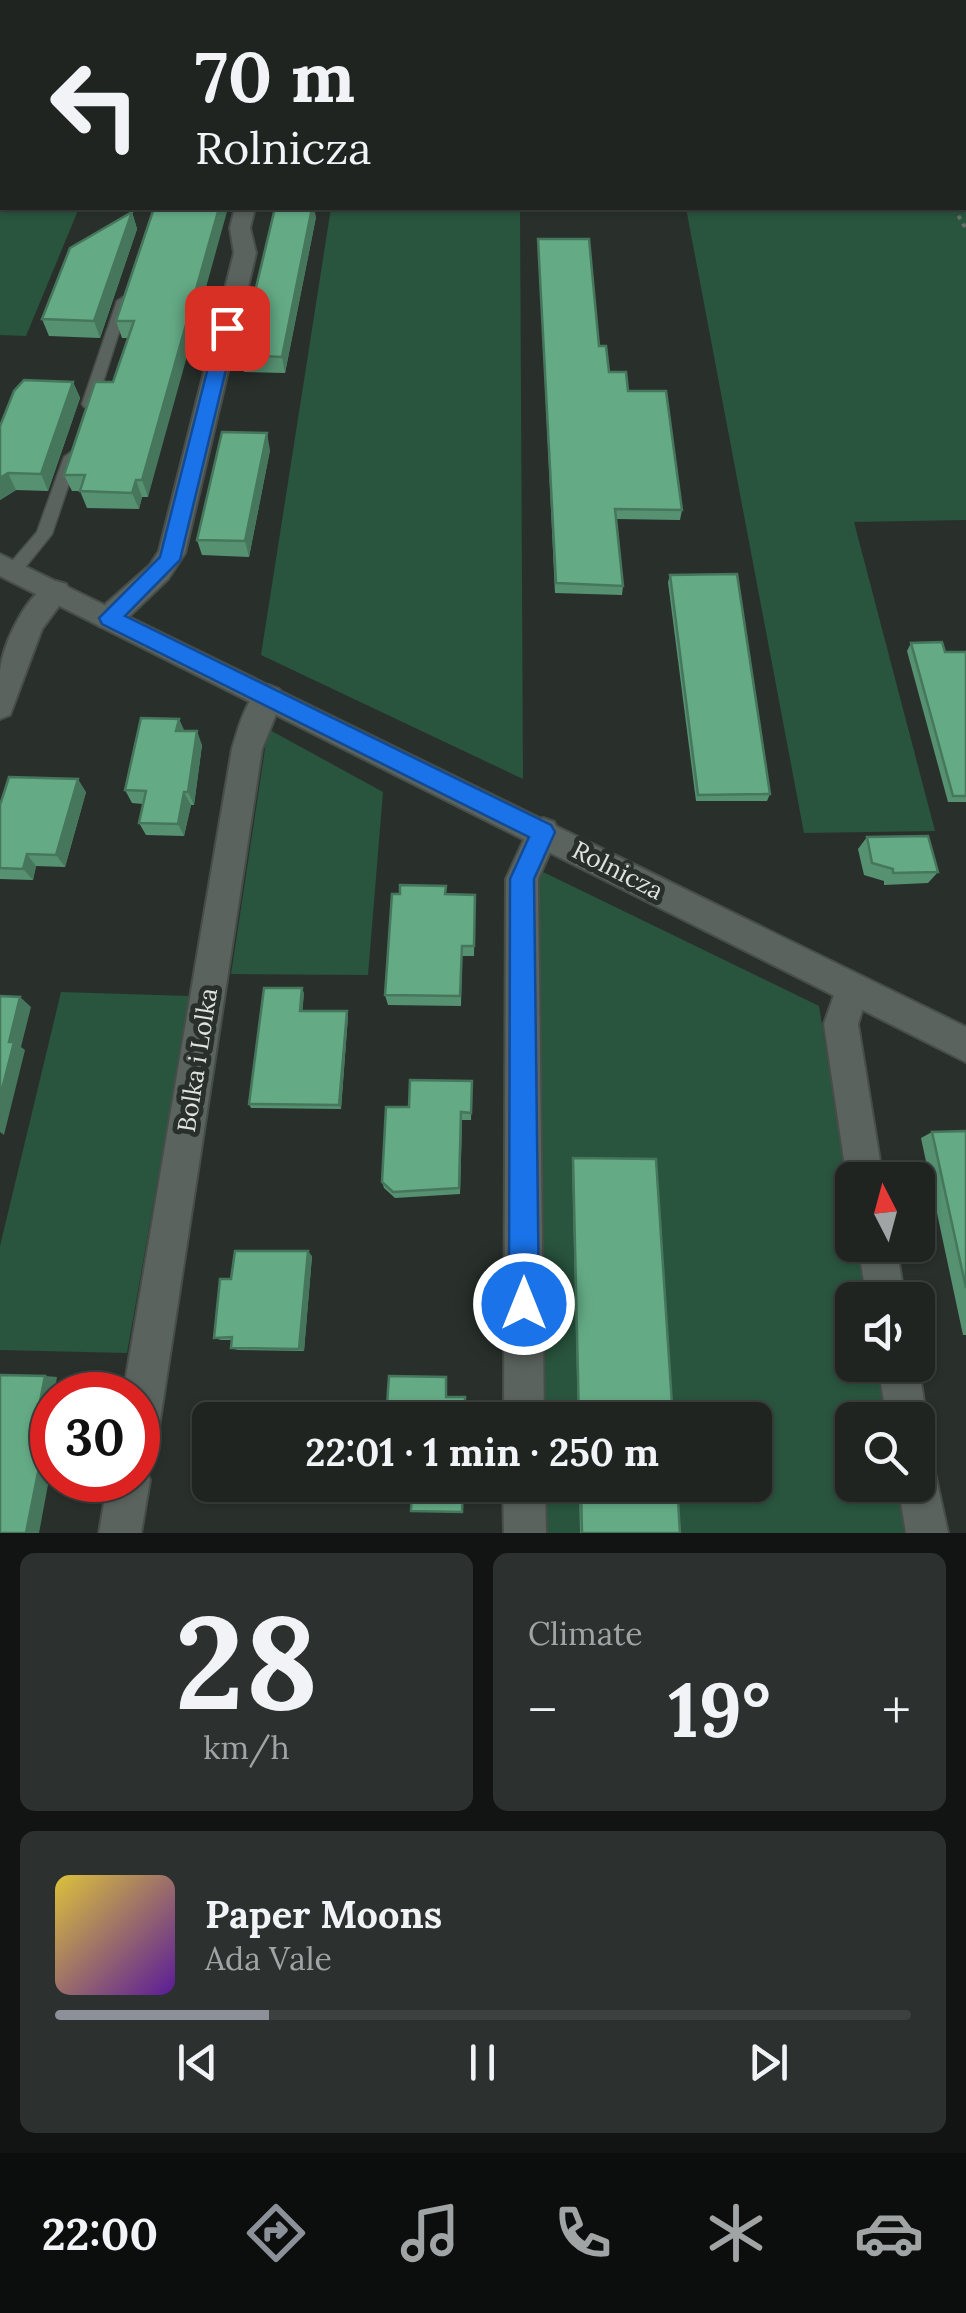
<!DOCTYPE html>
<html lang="en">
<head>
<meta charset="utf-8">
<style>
	:root { --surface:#1f2421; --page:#2c302e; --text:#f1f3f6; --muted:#a1a4a5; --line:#3c413f; --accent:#8c9099 }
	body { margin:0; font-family:Lora,serif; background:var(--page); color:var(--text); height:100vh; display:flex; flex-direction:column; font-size:38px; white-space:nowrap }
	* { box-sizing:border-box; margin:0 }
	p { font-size:32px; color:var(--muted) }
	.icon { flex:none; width:55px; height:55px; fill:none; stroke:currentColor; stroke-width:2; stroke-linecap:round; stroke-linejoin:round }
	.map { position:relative; height:1533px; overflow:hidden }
	.details { display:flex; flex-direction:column; gap:20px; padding:20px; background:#111412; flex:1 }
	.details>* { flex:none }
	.banner { position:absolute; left:0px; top:0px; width:968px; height:210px; box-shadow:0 2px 8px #0004,0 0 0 2px var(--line); background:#1f2421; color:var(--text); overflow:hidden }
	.needle { width:65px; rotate:354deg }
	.fabs { position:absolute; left:835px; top:1162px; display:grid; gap:20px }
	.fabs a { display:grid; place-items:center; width:100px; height:100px; border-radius:15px; background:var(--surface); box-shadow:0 2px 8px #0004,0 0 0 2px var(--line); font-size:50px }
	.speed { position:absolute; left:30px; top:1372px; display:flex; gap:20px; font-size:50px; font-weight:700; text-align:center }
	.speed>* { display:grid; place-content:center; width:130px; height:130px; border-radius:50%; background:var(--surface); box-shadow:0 2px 8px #0004,0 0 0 2px var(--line); line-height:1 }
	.speed .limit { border:15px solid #d22; background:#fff; color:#111 }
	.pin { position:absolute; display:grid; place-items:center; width:85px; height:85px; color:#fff; margin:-42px; border-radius:20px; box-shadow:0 5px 15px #0006 }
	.me { position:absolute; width:110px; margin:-55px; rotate:0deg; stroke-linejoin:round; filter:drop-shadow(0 0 8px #0008) }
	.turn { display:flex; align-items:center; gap:35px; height:210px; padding:0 30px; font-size:45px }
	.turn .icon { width:130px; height:130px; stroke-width:2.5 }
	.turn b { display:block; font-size:70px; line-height:85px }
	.big { font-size:75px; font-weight:700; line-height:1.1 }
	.details .card { flex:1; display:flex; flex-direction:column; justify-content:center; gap:15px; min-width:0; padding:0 35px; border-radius:15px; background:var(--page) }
	.details .dial { align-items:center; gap:0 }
	.dial b { font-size:130px; line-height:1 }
	.song { display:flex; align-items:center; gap:30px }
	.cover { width:120px; height:120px; border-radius:15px; background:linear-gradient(135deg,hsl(50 70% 55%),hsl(270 70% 35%)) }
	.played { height:10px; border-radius:5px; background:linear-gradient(90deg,var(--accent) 25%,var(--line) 25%) }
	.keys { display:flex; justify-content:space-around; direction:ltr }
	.heat { display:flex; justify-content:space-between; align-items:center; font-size:55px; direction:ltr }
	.details .tiles { flex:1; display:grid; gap:20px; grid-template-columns:1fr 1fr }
	.card:last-child { grid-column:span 2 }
	.trip { position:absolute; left:192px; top:1402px; width:580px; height:100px; border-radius:15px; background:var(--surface); box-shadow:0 2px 8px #0004,0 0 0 2px var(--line); font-weight:700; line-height:100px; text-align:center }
	.menu { display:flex; height:160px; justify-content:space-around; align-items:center; background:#0c0e0d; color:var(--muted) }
	.menu .icon { width:70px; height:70px }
	.menu .selected { color:var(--accent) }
	.menu b { font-size:45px; color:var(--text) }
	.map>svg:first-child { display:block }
	.green { fill:#29543e }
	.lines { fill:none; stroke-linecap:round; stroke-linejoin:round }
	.stream { stroke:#03170d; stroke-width:8 }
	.lane-casing { stroke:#474d49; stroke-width:3 }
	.street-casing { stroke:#474d49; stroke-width:4 }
	.secondary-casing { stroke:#474d49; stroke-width:4 }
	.path { stroke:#676d69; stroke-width:4; stroke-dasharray:4 5; stroke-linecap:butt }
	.lane { fill:#5b635e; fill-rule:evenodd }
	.street { fill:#5b635e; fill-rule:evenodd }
	.secondary { fill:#5b635e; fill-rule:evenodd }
	.wall { fill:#569272 }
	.shaded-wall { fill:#46775d }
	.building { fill:#64aa85; stroke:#46775d; stroke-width:2.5 }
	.route { fill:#1a73e8; stroke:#114b97; stroke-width:2.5 }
	.labels { text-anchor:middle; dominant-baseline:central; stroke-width:10; stroke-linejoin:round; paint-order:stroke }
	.street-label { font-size:25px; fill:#dfe3e0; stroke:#29302c }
</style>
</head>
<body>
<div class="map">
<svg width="966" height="1533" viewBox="0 0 966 1533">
	<rect width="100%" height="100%" fill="#29302c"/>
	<!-- green -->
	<g class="green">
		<path d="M0 0H364L372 2H2V208H79L26 336 0 335Z"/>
		<path d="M487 0H966V112L965 2H481Z"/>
		<path d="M966 207V520L854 522 935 831 804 833 686 208Z"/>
		<path d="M331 208H520L523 779 261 655Z"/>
		<path d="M268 729 383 792 368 975 231 974Z"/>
		<path d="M539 870 819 1006 852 1211V1245H858L867 1300H852V1365H878L887 1420H852V1485H898L906 1533H546V1485H755V1420H545Z"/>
		<path d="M61 992 190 996 127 1353 0 1350V1246Z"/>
	</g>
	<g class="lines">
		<!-- stream -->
		<path class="stream" d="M315 0 326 2"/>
		<!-- lane casing -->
		<g class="lane-casing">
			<g id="lane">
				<path d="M123 297 129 301 96 404 94 407H84L82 404 117 301Z"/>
				<path d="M71 452 78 457 52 534 19 575H7L5 571 7 567 37 532 64 457Z"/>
			</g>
		</g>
		<!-- street casing -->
		<g class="street-casing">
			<g id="street">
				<path d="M235 208H255L250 228 256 253 185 553 168 579 119 626 109 629 99 626 95 618 99 610 150 565 159 551 234 253 230 228Z"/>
				<path d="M56 581 66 584 70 591 42 629 10 715 0 719C0 703 0 687 0 671 3 643 27 590 56 581Z"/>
				<path d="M269 685 279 689 283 697 262 749 159 1427 153 1442 138 1448V1395H123L232 749C239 727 246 693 269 685Z"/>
				<path d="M543 818 554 822 559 832 538 879 544 1420H504L506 879 532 822Z"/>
				<path d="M852 973 864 978 869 989 858 1024 883 1180H852V1193L847 1180 824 1024 840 978Z"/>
				<path d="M858 1245H896L905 1300H867Z"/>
				<path d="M918 1364 927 1420 918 1436V1420H887L878 1365Z"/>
				<path d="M918 1458 933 1464 948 1533H906L898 1485H918Z"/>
				<path d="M138 1463 144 1465 150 1480 141 1533H99L108 1480H138Z"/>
				<path d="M503 1485H545L546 1533H504Z"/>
			</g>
		</g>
		<!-- secondary casing -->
		<g class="secondary-casing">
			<path id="secondary" d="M0 554 966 1027V1062L0 576Z"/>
		</g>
		<!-- path -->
		<path class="path" d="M954 208 966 229"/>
		<!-- lane -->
		<use href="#lane" class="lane"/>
		<!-- street -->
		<use href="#street" class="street"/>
		<!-- secondary -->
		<use href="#secondary" class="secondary"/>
	</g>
	<!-- wall -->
	<g class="wall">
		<path d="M154 208 148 497H142L139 509 87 508 80 491H72L64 475 113 382 128 338H122L116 321Z"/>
		<path d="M132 212 137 229 100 338 49 336 42 319Z"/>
		<path d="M316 217 285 373 244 372 240 355Z"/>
		<path d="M538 239 599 346 609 372 628 391 682 510 680 520 616 519 623 586 622 595 555 593Z"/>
		<path d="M73 382 80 398 48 491 16 490 0 500V426Z"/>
		<path d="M270 450 249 557 202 555 197 540Z"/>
		<path d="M670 575 770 794 767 801H696L668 582Z"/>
		<path d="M911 643 945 652H966V802H948L907 651Z"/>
		<path d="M179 719 184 731 202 745 194 805H191L184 836 146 835 139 823 143 804 132 803 125 790Z"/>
		<path d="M86 792 65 867 36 866 33 880 0 879V805Z"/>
		<path d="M867 837 938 872 928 883 884 885V881L864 875 858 849Z"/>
		<path d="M446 886V894L475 895 474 956H462L461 1006 388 1005 385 995 400 894Z"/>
		<path d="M304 993 302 1011 348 1016 341 1109 251 1108 249 1104Z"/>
		<path d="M472 1081 471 1120H462L460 1194 395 1198 384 1188 382 1182 409 1107Z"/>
		<path d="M966 1131V1335H963L921 1138 932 1132Z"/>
		<path d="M573 1158 673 1420H578L572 1162Z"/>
		<path d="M312 1256 304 1351 238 1350 231 1348 232 1340H221L214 1338 231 1279Z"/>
		<path d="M579 1485H677L680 1533H580Z"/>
	</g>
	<!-- shaded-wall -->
	<g class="shaded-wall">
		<path d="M219 208H228L148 497 142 480Z"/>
		<path d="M312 208H314L316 217 285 373 282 357Z"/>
		<path d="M132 212 137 229 100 338 94 321Z"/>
		<path d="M73 382 80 398 48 491 41 474Z"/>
		<path d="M267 433 270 450 249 557 245 541Z"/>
		<path d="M8 473 16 490 0 500V478Z"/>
		<path d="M136 480 142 497 139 509 132 493Z"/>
		<path d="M179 719 185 732 176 731Z"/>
		<path d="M197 731 202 745 194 805 188 792Z"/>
		<path d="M78 779 86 792 65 867 56 855Z"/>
		<path d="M184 792 191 805 184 836 178 824Z"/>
		<path d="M27 854 36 866 33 880 23 869Z"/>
		<path d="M302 988 304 993 302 1016 300 1011Z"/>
		<path d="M20 997 31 1007 21 1047 25 1050 4 1135 0 1132V1097L9 1042Z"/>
		<path d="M347 1011 348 1016 341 1109 339 1105Z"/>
		<path d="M308 1251 312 1256 304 1351 299 1349Z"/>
		<path d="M45 1376 57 1377 54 1395H52L47 1432H34Z"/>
		<path d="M46 1432H52V1463L39 1533H26Z"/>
	</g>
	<!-- building -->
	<g class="building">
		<path d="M154 208H219L142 480H136L132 493 80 491 85 475H64L95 382H113L134 321H116Z"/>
		<path d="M275 208H312L282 357 240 355Z"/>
		<path d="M132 212 94 321 42 319 70 248Z"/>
		<path d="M538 239H589L599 346H606L609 372H626L628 391H666L682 510 615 509 623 586 556 583Z"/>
		<path d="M24 380 73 382 41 474 8 473 0 478V426L14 391Z"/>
		<path d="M222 432 267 433 245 541 197 540Z"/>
		<path d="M737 574 770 794 698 795 670 575Z"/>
		<path d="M942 642 945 652H966V796H953L911 643Z"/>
		<path d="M141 718 179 719 176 731H197L188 792H184L178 824 139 823 146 791 125 790Z"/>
		<path d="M9 777 78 779 56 855 27 854 23 869 0 868V805Z"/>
		<path d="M928 836 938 872 893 873V869L872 863 867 837Z"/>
		<path d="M400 885 446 886 445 894 475 895 474 946H462L460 996 385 995 392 894H400Z"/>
		<path d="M264 988H302L300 1011H347L339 1105 249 1104Z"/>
		<path d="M0 996 20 997 9 1042H14L0 1097Z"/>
		<path d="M410 1080 472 1081 471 1113 461 1112 459 1188 393 1192 382 1182 386 1107H409Z"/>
		<path d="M966 1131V1288L932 1132Z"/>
		<path d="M573 1158 656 1159 673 1420H579Z"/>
		<path d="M235 1251H308L299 1349 231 1348 232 1337 214 1338 220 1279H231Z"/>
		<path d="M0 1375 45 1376 34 1432H46L26 1533H0Z"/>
		<path d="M389 1376 446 1377V1397H465V1420H386Z"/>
		<path d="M383 1485H463L462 1512 411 1511 412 1489 383 1488Z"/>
		<path d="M581 1485H677L680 1533H582Z"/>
	</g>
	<!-- route -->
	<path class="route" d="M227 322 236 328 180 560 125 616 551 825 555 832 534 879 539 1304 534 1314 524 1319 513 1314 509 1304 510 879 529 837 102 624 99 618 160 557 218 328Z"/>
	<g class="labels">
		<!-- street labels -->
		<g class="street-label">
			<text transform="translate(618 870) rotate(27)">Rolnicza</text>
			<text transform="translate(197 1060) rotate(-81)">Bolka i Lolka</text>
		</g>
	</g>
</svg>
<div class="fabs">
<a><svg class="needle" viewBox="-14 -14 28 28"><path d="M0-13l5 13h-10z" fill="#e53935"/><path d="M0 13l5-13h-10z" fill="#a1a4a5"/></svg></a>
<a><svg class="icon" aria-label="sound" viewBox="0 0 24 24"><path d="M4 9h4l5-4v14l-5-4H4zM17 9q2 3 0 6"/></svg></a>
<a><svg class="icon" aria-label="search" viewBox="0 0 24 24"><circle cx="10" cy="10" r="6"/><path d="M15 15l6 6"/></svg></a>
</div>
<div class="speed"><div class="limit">30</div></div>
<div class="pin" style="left:227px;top:328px;background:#d93025"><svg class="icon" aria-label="arrive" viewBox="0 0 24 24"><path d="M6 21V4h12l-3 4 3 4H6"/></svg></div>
<svg class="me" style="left:524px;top:1304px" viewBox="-20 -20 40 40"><circle r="17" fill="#1a73e8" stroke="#fff" stroke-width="3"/><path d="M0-11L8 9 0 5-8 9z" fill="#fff"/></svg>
<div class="trip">22:01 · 1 min · 250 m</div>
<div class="banner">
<div class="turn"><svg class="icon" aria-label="left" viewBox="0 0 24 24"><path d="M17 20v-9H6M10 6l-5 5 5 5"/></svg><div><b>70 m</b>Rolnicza</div></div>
</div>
</div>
<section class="details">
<div class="tiles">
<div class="card dial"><b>28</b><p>km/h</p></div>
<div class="card"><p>Climate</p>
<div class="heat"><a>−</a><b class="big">19°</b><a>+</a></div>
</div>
<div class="card">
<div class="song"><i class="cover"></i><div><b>Paper Moons</b><p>Ada Vale</p></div></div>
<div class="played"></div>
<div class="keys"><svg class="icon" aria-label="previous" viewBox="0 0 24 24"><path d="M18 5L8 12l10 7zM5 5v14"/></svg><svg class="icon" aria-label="pause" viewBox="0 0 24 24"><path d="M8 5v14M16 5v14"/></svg><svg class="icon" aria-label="next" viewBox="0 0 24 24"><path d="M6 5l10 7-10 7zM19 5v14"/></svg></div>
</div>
</div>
</section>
<nav class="menu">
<b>22:00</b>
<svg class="icon selected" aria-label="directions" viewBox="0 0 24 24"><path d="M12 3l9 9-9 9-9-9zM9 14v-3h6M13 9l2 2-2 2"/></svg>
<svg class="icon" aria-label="music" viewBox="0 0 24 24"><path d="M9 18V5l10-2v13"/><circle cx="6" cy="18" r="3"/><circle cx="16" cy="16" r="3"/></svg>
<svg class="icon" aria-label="phone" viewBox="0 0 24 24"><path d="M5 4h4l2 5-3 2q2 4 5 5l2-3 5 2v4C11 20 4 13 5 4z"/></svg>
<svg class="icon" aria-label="climate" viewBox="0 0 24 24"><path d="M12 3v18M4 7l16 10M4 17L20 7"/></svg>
<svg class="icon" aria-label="car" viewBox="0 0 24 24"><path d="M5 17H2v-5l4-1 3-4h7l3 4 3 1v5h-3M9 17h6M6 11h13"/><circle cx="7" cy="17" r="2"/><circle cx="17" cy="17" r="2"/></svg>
</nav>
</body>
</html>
